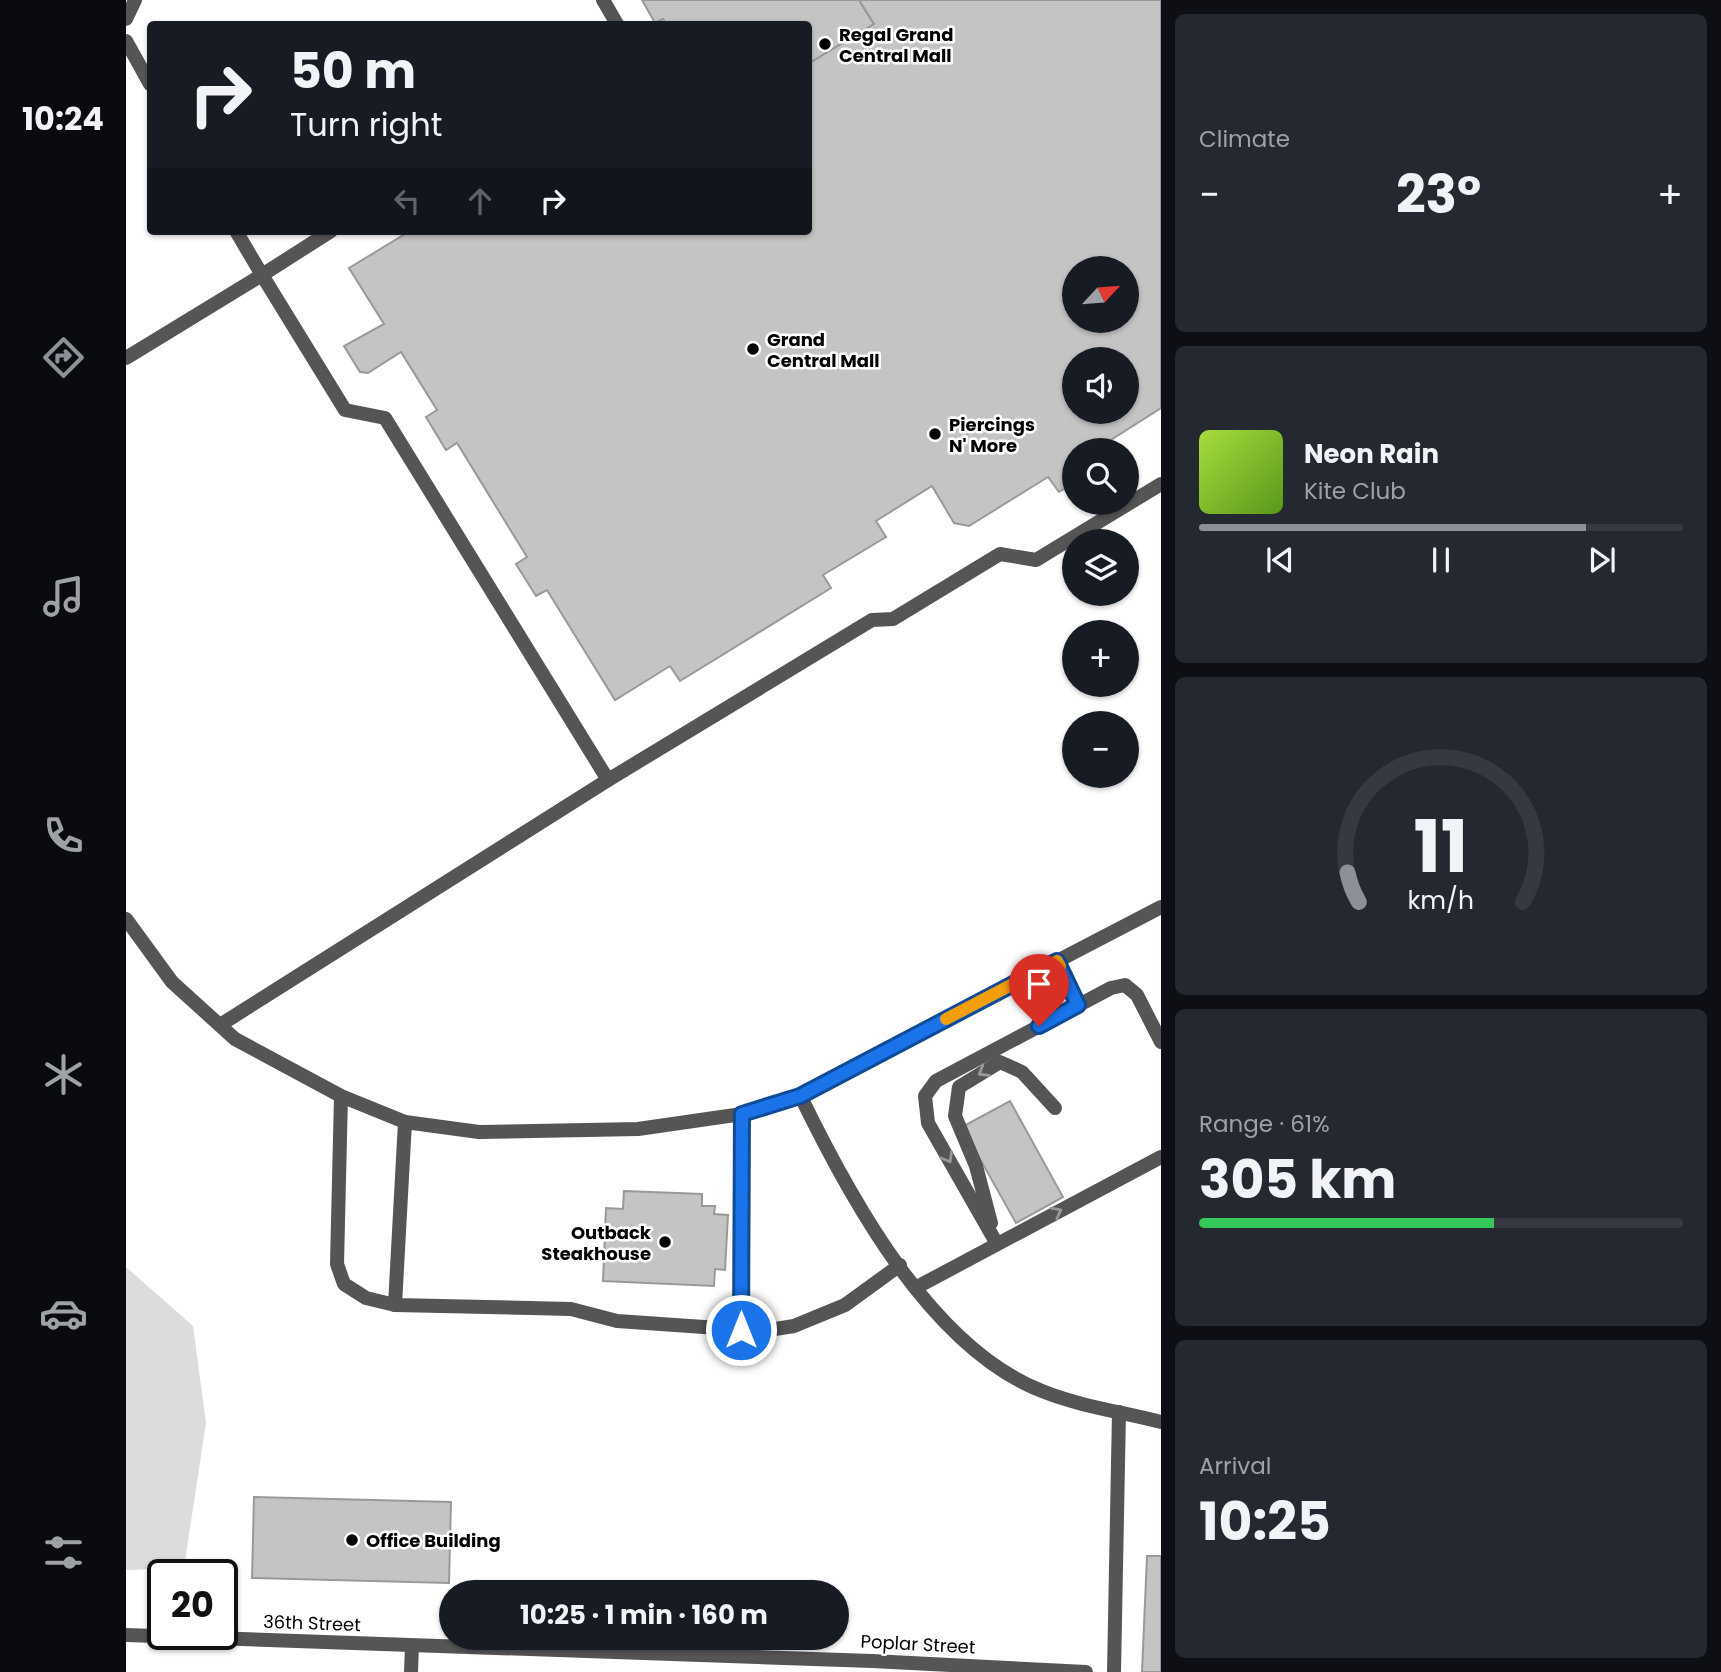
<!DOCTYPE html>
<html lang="en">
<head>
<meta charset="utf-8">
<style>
	:root { --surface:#171b24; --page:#242831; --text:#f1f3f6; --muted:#9ea1a6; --line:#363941; --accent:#8c9099 }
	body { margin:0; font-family:Poppins,sans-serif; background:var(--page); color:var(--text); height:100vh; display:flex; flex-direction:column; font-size:26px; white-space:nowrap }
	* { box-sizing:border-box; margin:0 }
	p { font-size:23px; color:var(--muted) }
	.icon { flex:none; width:38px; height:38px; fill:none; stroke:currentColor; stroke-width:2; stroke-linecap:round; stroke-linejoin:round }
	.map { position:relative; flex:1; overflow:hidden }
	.side { display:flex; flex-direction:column; gap:14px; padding:14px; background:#0d0f14; width:560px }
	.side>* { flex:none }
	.top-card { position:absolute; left:21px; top:21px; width:665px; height:214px; border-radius:7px; box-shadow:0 2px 5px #0004; background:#171b24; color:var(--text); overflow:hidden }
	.needle { width:46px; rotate:64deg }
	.buttons { position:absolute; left:936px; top:256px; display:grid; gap:14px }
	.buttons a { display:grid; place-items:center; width:77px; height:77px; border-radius:50%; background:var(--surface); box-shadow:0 2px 5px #0004; font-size:35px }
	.speed { position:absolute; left:21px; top:1559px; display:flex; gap:14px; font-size:35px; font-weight:700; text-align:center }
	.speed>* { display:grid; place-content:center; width:91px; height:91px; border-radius:50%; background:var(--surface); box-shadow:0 2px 5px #0004; line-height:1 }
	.speed .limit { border:4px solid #111; border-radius:10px; background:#fff; color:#111 }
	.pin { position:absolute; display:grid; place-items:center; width:60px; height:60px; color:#fff; margin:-72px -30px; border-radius:50% 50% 50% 0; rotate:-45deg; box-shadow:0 0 7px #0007 }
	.pin .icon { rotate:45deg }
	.me { position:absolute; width:77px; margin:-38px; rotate:0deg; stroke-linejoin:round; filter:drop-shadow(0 0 5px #0008) }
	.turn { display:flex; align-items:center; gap:24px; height:147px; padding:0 28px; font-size:32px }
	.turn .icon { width:91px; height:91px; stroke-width:2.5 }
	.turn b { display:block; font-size:49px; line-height:60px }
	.lanes { display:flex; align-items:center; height:66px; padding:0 28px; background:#0003; justify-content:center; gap:35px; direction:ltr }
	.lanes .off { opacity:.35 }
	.big { font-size:52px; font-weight:700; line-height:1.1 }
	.side .widget { flex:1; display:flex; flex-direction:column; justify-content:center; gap:10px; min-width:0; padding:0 24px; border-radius:10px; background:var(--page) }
	.side .dial { align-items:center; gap:0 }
	.dial svg { height:182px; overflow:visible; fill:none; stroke:var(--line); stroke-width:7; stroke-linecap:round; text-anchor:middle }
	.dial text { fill:var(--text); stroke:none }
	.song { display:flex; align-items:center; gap:21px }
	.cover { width:84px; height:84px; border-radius:10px; background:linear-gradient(135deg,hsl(80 70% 55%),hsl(90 70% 35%)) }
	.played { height:7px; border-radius:4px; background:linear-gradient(90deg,var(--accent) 80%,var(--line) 80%) }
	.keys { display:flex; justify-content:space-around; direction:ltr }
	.heat { display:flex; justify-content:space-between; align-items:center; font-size:38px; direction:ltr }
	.charge { height:10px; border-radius:5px; background:linear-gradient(90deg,#34c759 61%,var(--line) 0) }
	.trip { position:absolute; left:313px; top:1580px; width:410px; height:70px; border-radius:35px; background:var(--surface); box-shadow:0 2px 5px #0004; font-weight:700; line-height:70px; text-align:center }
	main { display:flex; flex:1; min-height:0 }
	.tabs { display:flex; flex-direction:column; width:126px; justify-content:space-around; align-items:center; background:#090b0e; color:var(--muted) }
	.tabs .icon { width:49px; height:49px }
	.tabs .selected { color:var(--accent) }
	.tabs b { font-size:32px; color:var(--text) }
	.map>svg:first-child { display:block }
	.green { fill:#dcdcdc }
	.building { fill:#c4c4c4; stroke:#999; stroke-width:2; fill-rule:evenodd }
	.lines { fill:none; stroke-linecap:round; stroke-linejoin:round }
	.lane { stroke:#555; stroke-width:14 }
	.street { stroke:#555; stroke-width:14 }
	.oneway { stroke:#999 }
	.route-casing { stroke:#114b97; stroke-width:18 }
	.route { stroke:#1a73e8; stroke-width:12 }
	.slow { stroke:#f59e0b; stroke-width:12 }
	.poi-dot { fill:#000; stroke:#fff; stroke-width:2.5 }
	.labels { text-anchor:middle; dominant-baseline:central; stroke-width:5; stroke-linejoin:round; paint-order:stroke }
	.poi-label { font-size:18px; font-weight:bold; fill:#000; stroke:#fff; text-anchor:start }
	.street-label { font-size:18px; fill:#000; stroke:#fff }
</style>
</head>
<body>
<main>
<nav class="tabs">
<b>10:24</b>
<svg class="icon selected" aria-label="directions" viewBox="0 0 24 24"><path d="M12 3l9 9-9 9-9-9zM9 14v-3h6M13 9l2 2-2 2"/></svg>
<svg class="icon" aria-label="music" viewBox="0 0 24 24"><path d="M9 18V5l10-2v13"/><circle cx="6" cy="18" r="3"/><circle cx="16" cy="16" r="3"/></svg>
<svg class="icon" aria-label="phone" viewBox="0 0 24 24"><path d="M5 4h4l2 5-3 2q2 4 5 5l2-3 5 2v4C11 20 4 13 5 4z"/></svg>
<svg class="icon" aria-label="climate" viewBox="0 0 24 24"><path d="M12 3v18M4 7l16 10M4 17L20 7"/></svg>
<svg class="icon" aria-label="car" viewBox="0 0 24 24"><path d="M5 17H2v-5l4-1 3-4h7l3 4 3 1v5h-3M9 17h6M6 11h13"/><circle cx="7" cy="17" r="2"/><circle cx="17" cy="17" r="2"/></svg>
<svg class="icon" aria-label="filters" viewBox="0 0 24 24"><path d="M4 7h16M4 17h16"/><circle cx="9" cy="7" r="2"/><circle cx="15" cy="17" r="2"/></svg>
</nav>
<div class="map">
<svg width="1035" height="1672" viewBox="0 0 1035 1672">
	<rect width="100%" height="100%" fill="#fff"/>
	<!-- green -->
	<path class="green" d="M0 1267 67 1326 80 1423 58 1568 0 1570Z"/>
	<!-- building -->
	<g class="building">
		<path d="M516 0H733L748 24 682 64V24H540L537 19 529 23Z"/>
		<path d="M733 0H1035V408L969 450H948V483L933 492 922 477 843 526 828 523 806 486 750 521 760 537 697 575 705 588 554 681 544 666 489 700 421 590 410 596 390 564 401 557 331 443 320 450 300 417 311 410 275 352 242 373 234 372 218 346 258 324 223 268 284 231H682V64L748 24ZM948 268H1001V320H948ZM948 359H1001V411H948Z"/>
		<path d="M884 1101 937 1197 890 1223 836 1127Z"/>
		<path d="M498 1191 576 1194V1206H589L588 1214 602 1215 599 1270 589 1269 588 1286 477 1281 480 1208 497 1209Z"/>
		<path d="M128 1497 325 1502 323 1583 126 1578Z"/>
		<path d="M1021 1556H1035V1672H1016Z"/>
	</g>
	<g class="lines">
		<!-- lane -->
		<g class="lane">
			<path d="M477 0 491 24"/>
			<path d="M0 19 9 0"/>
			<path d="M0 41 24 84"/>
			<path d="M205 231 136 275 219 410 259 418 482 780 746 620 767 619 874 554 910 560 1035 484"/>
			<path d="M0 358 136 275 110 231"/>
			<path d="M0 919 46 982 109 1039 215 1096 279 1122 353 1132 512 1129 616 1114 674 1095 1035 907"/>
			<path d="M931 961 952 1005"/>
			<path d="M94 1025 482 780"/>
			<path d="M674 1095C724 1198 805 1348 916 1391 953 1406 996 1412 1035 1422"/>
			<path d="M215 1096 211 1264 218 1284 240 1298 269 1305 445 1309 491 1321 636 1331 668 1326 719 1305 774 1265"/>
			<path d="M865 1223 850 1166 829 1116 833 1087 874 1062 896 1072 929 1108"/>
			<path d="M871 1244 802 1123 799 1096 810 1081 985 988 999 985 1011 995 1035 1042"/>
			<path d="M791 1287 1035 1157"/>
			<path d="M269 1305 279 1122"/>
			<path d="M615 1330 616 1114"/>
			<path d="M988 1672 993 1412"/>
		</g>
		<!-- street -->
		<g class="street">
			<path d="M0 1635 746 1661 960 1672"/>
			<path d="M285 1672 286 1646"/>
		</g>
	</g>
	<!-- one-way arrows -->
	<defs><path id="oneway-chevron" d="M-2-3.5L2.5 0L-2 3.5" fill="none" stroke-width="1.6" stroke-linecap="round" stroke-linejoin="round" transform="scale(1.75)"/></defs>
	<g class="oneway">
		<use href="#oneway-chevron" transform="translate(857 1072) rotate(149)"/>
		<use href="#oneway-chevron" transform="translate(822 1158) rotate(60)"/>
		<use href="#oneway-chevron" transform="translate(931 1212) rotate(-28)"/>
	</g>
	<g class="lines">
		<!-- route casing -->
		<g class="route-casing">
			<path id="route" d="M615 1330 616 1114 674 1096 931 961 952 1005 913 1026"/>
		</g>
		<!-- route -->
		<use href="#route" class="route"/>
		<!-- slow -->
		<path class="slow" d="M820 1019 931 961 934 966"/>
	</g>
	<!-- markers -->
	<g class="poi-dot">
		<circle cx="699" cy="44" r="7"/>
		<circle cx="627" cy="349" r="7"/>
		<circle cx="809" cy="434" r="7"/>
		<circle cx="539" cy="1242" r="7"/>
		<circle cx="226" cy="1540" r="7"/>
	</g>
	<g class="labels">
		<!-- poi labels -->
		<g class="poi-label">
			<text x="713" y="34">Regal Grand<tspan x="713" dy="21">Central Mall</tspan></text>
			<text x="641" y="339">Grand<tspan x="641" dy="21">Central Mall</tspan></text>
			<text x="823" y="424">Piercings<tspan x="823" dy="21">N' More</tspan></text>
			<text x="525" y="1232" text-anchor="end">Outback<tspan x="525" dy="21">Steakhouse</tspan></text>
			<text x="240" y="1540">Office Building</text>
		</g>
		<!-- street labels -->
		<g class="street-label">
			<text transform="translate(186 1623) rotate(2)">36th Street</text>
			<text transform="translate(792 1644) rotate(3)">Poplar Street</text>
		</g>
	</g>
</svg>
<div class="buttons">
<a><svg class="needle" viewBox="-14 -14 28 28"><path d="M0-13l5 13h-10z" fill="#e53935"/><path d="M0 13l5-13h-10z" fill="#9ea1a6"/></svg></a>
<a><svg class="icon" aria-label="sound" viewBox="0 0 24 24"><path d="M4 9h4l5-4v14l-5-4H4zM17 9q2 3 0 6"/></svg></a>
<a><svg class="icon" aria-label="search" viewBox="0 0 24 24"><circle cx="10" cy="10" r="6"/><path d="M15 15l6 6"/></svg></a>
<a><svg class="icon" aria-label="layers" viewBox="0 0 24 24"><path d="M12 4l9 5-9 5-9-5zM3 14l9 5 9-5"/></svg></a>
<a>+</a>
<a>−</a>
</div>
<div class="speed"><div class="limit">20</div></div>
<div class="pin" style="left:913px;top:1026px;background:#d93025"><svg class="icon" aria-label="arrive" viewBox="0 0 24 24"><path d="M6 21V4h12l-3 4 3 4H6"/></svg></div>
<svg class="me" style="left:615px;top:1330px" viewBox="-20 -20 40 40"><circle r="17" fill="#1a73e8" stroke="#fff" stroke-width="3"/><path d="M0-11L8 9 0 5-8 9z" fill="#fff"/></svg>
<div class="trip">10:25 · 1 min · 160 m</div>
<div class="top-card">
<div class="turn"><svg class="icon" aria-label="right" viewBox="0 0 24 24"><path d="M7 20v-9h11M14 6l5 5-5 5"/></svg><div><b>50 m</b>Turn right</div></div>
<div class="lanes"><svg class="icon off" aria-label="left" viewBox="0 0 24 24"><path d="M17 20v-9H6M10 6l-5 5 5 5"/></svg><svg class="icon off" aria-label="ahead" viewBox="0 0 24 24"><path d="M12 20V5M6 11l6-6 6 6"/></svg><svg class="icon" aria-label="right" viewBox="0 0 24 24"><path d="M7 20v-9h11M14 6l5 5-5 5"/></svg></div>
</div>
</div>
<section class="side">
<div class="widget"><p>Climate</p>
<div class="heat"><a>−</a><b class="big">23°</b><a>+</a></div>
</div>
<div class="widget">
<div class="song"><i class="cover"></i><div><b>Neon Rain</b><p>Kite Club</p></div></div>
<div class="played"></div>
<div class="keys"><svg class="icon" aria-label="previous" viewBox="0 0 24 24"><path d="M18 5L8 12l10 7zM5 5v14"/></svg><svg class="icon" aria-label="pause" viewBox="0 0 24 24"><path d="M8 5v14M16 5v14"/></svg><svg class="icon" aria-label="next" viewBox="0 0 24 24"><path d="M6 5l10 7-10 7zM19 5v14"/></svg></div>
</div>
<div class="widget dial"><svg viewBox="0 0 100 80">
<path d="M14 69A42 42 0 1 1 86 69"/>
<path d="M14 69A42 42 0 0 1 9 56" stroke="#8c9099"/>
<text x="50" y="56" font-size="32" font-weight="700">11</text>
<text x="50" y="72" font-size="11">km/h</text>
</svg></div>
<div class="widget"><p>Range · 61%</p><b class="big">305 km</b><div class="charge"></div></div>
<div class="widget"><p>Arrival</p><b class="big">10:25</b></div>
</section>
</main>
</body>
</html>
